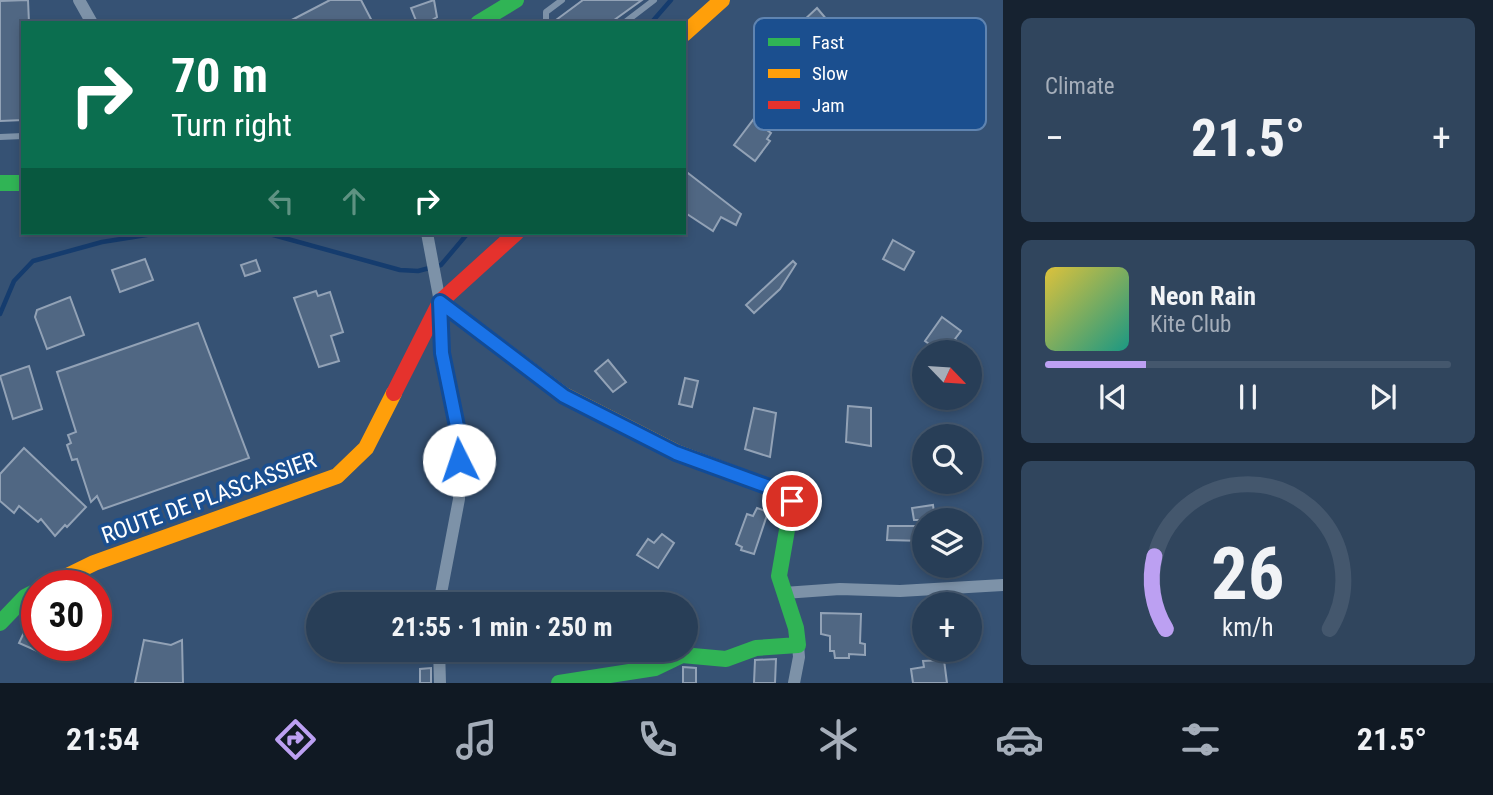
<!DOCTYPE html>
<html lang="en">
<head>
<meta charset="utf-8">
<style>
	:root { --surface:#283e57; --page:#30455d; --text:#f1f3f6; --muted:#a5aeba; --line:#44576d; --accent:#bca0f2 }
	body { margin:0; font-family:"Roboto Condensed",sans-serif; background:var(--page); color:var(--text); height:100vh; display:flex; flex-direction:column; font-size:26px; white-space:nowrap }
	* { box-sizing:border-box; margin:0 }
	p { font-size:23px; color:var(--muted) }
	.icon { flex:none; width:38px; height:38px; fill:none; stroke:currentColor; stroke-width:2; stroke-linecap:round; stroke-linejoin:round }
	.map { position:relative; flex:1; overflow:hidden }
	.drawer { display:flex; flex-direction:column; gap:18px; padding:18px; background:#162230; width:490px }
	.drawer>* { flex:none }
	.top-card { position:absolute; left:21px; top:21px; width:665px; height:214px; border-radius:0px; box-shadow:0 4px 10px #0003,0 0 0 2px var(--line); background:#0b6e4f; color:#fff; overflow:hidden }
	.needle { width:46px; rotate:115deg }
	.controls { position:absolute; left:912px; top:340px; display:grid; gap:14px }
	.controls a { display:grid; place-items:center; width:70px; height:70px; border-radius:50%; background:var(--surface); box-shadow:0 4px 10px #0003,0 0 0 2px var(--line); font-size:35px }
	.speed { position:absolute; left:21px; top:570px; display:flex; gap:14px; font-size:35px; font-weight:700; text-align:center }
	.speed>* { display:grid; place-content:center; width:91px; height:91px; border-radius:50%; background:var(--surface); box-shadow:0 4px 10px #0003,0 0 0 2px var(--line); line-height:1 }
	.speed .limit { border:10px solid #d22; background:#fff; color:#111 }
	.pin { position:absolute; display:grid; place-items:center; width:60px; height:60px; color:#fff; margin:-30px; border:4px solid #fff; border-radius:50%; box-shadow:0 2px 7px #0007 }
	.me { position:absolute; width:77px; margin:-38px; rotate:356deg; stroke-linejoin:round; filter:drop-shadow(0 0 5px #0008) }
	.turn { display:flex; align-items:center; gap:24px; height:147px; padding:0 35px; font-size:32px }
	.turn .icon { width:91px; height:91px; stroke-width:2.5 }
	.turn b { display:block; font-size:49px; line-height:60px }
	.lanes { display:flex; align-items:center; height:66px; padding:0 35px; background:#0003; justify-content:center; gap:35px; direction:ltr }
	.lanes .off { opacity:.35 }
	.big { font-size:52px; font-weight:700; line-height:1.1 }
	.drawer .card { flex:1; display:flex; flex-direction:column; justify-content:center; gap:10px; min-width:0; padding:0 24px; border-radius:10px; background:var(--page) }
	.drawer .dial { align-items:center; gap:0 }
	.dial svg { height:182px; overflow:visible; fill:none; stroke:var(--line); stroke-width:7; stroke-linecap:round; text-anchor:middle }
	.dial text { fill:var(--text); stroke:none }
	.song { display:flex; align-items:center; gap:21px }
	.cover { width:84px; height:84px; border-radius:10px; background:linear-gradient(135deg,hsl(50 70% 55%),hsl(170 70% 35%)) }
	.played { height:7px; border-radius:4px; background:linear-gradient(90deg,var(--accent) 25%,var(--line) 25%) }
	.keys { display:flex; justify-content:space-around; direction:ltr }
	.heat { display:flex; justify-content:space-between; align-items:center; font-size:38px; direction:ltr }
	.trip { position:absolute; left:306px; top:592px; width:392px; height:70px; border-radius:35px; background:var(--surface); box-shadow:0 4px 10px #0003,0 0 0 2px var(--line); font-weight:700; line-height:70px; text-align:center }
	.tab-bar { display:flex; height:112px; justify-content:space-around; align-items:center; background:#101923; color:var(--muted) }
	.tab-bar .icon { width:49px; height:49px }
	.tab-bar .current { color:var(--accent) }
	.tab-bar b { font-size:32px; color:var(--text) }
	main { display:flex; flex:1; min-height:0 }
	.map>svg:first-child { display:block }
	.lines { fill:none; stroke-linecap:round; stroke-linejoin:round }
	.stream { stroke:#153c6e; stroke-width:4.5 }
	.building { fill:#506783; stroke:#92a2b6; stroke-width:2 }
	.lane { stroke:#7d92a8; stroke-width:6 }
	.street { stroke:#7d92a8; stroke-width:12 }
	.fast { stroke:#30b455; stroke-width:16 }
	.slow { stroke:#ff9f0a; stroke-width:16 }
	.jam { stroke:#e5322d; stroke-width:16 }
	.route-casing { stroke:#114b97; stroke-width:18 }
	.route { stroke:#1a73e8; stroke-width:12 }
	.labels { text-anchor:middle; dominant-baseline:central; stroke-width:7; stroke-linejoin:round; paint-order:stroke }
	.street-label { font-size:23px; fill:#fff; stroke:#1b4f8f }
	.key { fill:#1b4f8f; stroke:#5f84b1; stroke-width:2 }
	.key-label { font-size:19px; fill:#fff }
</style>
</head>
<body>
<main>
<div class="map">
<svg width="1003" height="683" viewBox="0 0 1003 683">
	<rect width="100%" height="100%" fill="#365274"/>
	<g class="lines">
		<!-- stream -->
		<g class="stream">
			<path d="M651 23 671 0"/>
			<path d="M266 233 400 270 418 271 441 265 468 233"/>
			<path d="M0 314 14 281 33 261 102 242 159 233"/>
		</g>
	</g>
	<!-- building -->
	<g class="building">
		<path d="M28 0 29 23H23V120L0 121V1Z"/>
		<path d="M330 0H361L373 23H286Z"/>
		<path d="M434 0 437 17 427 23H417L411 8Z"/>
		<path d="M583 0H642L610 23H552Z"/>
		<path d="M817 8 838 33 830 42 831 44 816 58 797 35 807 26 803 21Z"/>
		<path d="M753 120 771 133 767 139 770 141 755 161 734 145Z"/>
		<path d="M684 170 741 214 736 225 721 217 713 231 684 212Z"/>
		<path d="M893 240 914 252 904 270 883 259Z"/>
		<path d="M145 259 153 280 120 292 112 270Z"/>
		<path d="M256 260 260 271 245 276 241 265Z"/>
		<path d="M793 261 796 264 780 289 754 313 746 305Z"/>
		<path d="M316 291 318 296 330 292 343 332 331 336 339 361 319 367 294 298Z"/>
		<path d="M70 297 84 335 47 349 35 317 37 310Z"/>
		<path d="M942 317 961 331 955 339 957 341 949 352H940L925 341Z"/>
		<path d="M198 323 249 458 103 509 97 496 91 502 77 459 72 460 67 445 71 443 68 435 76 432 57 372Z"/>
		<path d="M608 360 626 382 613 392 595 371Z"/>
		<path d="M29 366 42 409 13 419 0 376Z"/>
		<path d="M685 378 698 381 692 407 679 404Z"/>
		<path d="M848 406 871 408V446L846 442Z"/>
		<path d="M754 408 776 413 770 457 745 449Z"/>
		<path d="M24 448 86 507 67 527 65 525 55 536 41 519 38 522 19 506 14 513 0 501V474Z"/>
		<path d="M933 505 935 520H914L912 508Z"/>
		<path d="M757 508 768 512 754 554 741 550 742 547 736 544 747 514 753 516Z"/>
		<path d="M888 526H924V541L887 540Z"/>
		<path d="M662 534 674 543 658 568 637 555 648 539 654 543Z"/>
		<path d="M37 605V651L19 643Z"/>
		<path d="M821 613 861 614 860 643 865 644V655L849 654V658H835L834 651H830V636L821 634Z"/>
		<path d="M144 640 171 645 182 640 183 683H135Z"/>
		<path d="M776 659 775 683H754L755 660Z"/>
		<path d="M944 660 947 683H913L911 669 924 667 923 661Z"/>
		<path d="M683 667 696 668V683H683Z"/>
		<path d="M431 668V683H420V669Z"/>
	</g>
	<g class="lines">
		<!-- lane -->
		<g class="lane">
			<path d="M546 23V12L562 0"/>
			<path d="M624 23 654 0"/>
			<path d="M0 137 23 136"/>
		</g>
		<!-- street -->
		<g class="street">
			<path d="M79 0 92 23"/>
			<path d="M427 233 440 302 442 353 460 441 459 499 439 604"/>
			<path d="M784 593 840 589 900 591 1003 585"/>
			<path d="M439 649 440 683"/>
			<path d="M794 683 799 657 798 645"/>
		</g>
		<!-- fast -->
		<g class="fast">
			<path d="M478 23 516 0"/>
			<path d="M0 183H23"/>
			<path d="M0 623 25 597 37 591"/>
			<path d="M559 683 655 668 682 655 726 659 756 648 798 645 796 628 779 576 792 501 783 492 748 479"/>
		</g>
		<!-- slow -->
		<g class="slow">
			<path d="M684 34 722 0"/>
			<path d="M440 302 564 395 676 452 748 479"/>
			<path d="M47 586 94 563 337 476 366 448 394 393"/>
		</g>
		<!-- jam -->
		<path class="jam" d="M394 393 440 302 516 233"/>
	</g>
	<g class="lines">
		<!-- route casing -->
		<g class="route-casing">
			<path id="route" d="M459 460 460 441 442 353 440 302 564 396 676 453 783 492 792 501"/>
		</g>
		<!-- route -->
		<use href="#route" class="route"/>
	</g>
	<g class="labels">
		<!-- street labels -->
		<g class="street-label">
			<text transform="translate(209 498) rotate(-20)">ROUTE DE PLASCASSIER</text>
		</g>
	</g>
	<!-- legend -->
	<rect x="754" y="18" width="232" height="112" rx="10" class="key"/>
	<rect x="768" y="38" width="32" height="8" fill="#30b455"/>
	<rect x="768" y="69" width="32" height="9" fill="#ff9f0a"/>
	<rect x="768" y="101" width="32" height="8" fill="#e5322d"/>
	<g class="key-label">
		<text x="812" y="49">Fast</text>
		<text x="812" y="80">Slow</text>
		<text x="812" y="112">Jam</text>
	</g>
</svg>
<div class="controls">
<a><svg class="needle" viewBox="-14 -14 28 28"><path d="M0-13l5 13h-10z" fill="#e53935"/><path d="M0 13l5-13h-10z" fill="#a5aeba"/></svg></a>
<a><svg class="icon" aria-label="search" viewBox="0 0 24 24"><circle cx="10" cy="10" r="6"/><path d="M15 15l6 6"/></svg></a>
<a><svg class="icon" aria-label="layers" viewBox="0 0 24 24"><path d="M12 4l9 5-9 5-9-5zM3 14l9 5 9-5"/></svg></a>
<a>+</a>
</div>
<div class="speed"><div class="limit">30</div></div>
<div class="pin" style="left:792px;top:501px;background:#d93025"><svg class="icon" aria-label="arrive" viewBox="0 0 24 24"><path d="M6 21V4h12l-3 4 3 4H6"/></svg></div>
<svg class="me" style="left:459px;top:460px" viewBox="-20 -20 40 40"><circle r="19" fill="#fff"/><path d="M0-13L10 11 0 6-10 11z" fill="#1a73e8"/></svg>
<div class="trip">21:55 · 1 min · 250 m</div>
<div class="top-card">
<div class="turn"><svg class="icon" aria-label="right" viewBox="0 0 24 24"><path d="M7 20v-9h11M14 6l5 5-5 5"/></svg><div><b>70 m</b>Turn right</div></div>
<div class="lanes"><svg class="icon off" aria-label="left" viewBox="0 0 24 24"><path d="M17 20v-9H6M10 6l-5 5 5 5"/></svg><svg class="icon off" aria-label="ahead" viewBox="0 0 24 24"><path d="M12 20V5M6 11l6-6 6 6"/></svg><svg class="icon" aria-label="right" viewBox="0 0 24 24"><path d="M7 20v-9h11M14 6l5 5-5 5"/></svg></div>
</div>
</div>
<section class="drawer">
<div class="card"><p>Climate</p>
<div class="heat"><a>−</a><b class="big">21.5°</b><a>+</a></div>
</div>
<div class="card">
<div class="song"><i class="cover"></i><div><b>Neon Rain</b><p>Kite Club</p></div></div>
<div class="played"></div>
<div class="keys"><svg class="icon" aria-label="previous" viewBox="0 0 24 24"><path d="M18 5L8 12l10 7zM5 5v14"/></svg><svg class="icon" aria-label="pause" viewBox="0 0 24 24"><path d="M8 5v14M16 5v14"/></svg><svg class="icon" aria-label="next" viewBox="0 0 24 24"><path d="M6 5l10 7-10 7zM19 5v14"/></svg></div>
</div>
<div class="card dial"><svg viewBox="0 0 100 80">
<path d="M14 69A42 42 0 1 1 86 69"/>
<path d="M14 69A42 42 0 0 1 9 37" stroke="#bca0f2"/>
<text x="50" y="56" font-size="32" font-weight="700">26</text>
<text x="50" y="72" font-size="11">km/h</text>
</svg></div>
</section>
</main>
<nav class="tab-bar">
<b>21:54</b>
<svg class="icon current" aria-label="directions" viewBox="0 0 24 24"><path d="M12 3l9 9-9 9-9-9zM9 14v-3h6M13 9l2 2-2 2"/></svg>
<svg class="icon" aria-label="music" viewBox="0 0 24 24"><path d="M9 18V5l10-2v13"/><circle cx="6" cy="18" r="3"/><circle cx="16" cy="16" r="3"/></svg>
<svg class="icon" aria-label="phone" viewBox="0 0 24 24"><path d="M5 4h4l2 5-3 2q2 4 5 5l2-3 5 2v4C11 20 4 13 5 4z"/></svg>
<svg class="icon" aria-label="climate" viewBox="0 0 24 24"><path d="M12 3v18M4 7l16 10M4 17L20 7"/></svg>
<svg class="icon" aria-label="car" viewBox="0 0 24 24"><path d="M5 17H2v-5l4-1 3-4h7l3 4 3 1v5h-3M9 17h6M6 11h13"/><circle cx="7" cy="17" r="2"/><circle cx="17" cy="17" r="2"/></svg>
<svg class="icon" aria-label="filters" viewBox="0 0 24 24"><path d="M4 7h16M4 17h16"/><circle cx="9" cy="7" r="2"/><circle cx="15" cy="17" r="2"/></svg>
<b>21.5°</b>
</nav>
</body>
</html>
